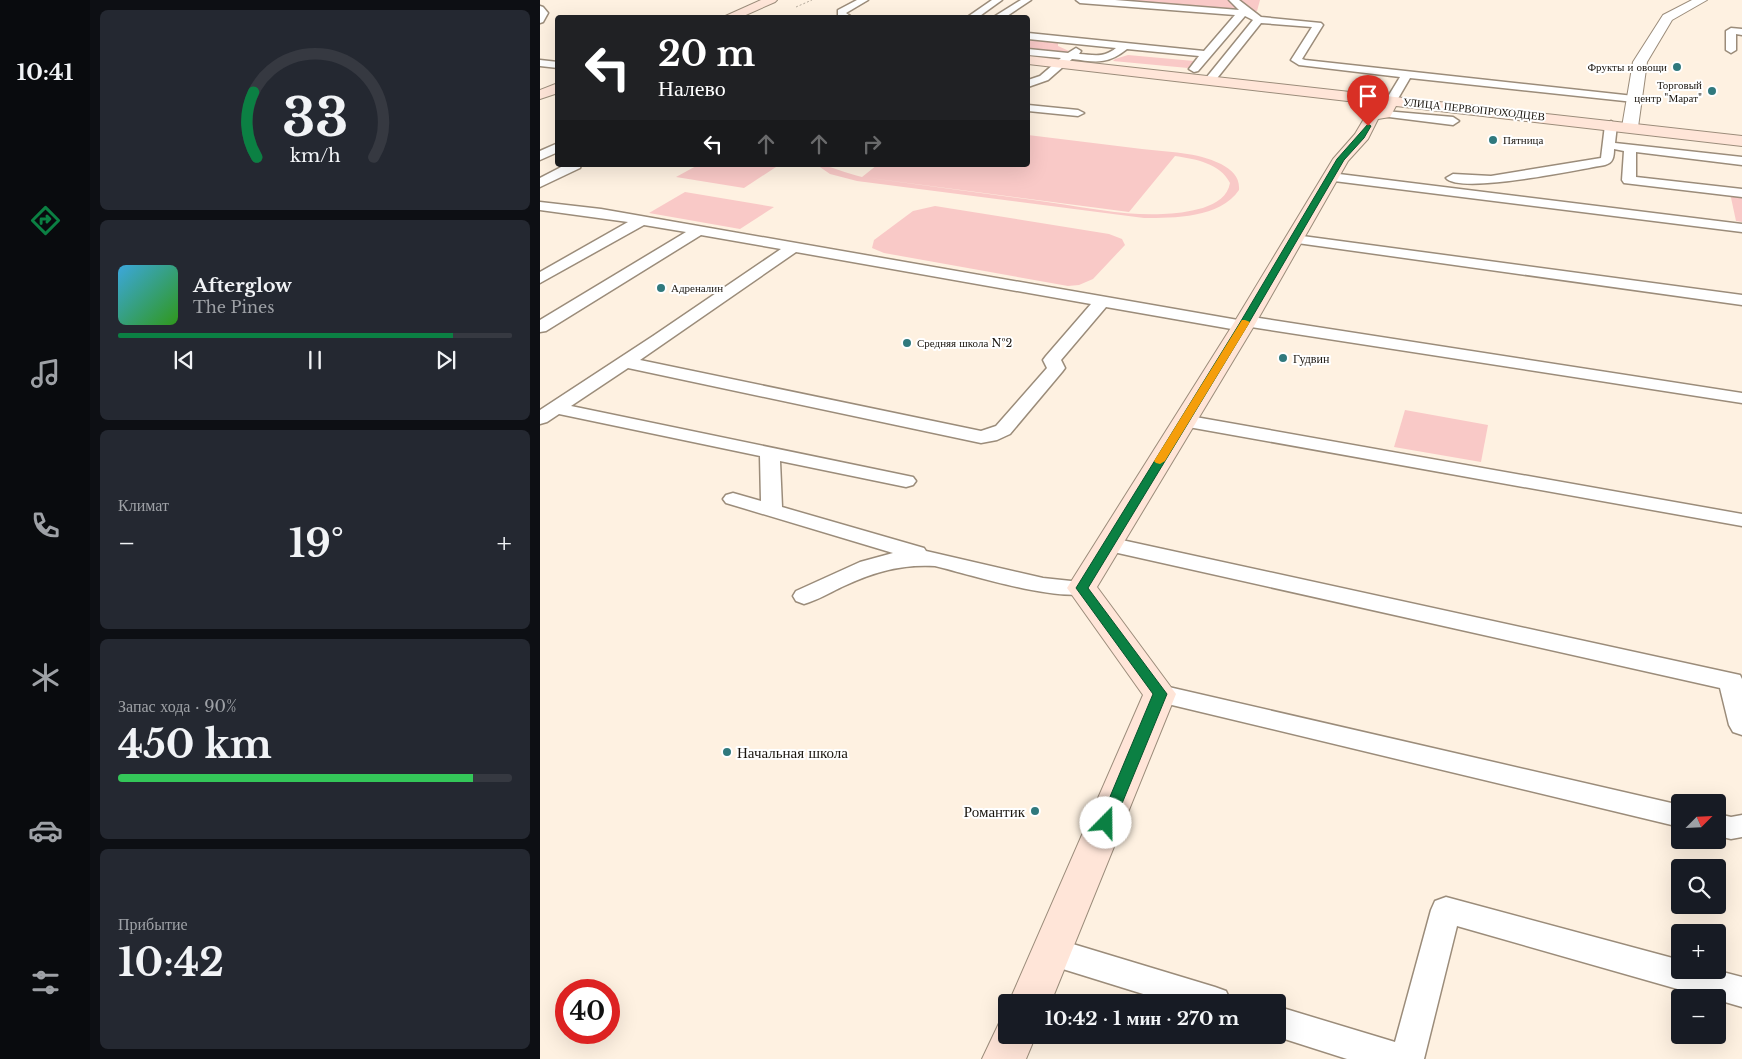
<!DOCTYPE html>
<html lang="ru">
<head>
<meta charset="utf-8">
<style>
	:root { --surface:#171b24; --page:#242831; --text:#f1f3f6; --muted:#9ea1a6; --line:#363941; --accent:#0b8043 }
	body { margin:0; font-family:"Libre Baskerville",serif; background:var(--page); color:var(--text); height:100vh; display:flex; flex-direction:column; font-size:19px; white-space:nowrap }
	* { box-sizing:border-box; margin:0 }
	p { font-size:16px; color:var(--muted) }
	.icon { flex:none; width:28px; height:28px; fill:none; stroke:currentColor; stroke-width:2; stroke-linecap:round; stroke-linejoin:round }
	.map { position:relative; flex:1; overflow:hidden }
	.sheet { display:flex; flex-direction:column; gap:10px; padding:10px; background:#0d0f14; width:450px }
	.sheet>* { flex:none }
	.banner { position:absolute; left:15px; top:15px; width:475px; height:152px; border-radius:5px; box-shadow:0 5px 20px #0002; background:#202124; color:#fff; overflow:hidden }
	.needle { width:32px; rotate:66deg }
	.fabs { position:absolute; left:1131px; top:794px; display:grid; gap:10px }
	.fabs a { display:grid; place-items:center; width:55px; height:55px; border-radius:5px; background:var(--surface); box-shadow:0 5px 20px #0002; font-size:25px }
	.speed { position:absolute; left:15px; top:979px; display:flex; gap:10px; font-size:25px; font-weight:700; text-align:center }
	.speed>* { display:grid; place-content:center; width:65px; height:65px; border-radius:50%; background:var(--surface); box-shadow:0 5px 20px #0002; line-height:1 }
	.speed .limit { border:8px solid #d22; background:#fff; color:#111 }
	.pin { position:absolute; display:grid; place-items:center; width:42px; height:42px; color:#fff; margin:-51px -21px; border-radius:50% 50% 50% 0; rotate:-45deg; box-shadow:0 0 5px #0007 }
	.pin .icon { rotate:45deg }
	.me { position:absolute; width:55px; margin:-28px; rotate:22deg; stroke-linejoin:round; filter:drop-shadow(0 0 4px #0008) }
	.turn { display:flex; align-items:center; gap:18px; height:105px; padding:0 20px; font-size:22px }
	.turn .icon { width:65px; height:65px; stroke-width:2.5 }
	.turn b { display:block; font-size:35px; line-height:42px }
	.lanes { display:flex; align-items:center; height:48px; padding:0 20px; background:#0003; justify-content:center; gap:25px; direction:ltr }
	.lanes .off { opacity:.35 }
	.big { font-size:38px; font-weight:700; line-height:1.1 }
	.sheet .widget { flex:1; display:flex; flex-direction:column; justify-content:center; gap:8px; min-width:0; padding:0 18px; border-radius:8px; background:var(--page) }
	.sheet .dial { align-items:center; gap:0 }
	.dial svg { height:130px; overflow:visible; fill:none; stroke:var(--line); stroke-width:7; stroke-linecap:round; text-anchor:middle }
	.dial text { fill:var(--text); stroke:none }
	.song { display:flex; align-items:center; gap:15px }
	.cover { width:60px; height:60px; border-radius:8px; background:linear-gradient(135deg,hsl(200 70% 55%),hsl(110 70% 35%)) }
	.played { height:5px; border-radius:2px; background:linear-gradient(90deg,var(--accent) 85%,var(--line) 85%) }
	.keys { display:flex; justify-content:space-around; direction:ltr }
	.heat { display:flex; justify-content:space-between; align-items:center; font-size:28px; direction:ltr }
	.charge { height:8px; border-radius:4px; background:linear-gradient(90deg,#34c759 90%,var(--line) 0) }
	.trip { position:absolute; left:458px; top:994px; width:288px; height:50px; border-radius:5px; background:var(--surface); box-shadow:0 5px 20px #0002; font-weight:700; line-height:50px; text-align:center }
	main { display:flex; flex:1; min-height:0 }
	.tab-bar { display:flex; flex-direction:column; width:90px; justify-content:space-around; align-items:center; background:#090b0e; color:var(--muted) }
	.tab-bar .icon { width:35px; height:35px }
	.tab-bar .active { color:var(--accent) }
	.tab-bar b { font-size:22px; color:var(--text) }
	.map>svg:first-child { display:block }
	.green { fill:#f9c9c7 }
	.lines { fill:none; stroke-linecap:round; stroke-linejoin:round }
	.lane-casing { stroke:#9b8c7a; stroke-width:3 }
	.street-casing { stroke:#9b8c7a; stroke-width:2 }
	.secondary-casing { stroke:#9b8c7a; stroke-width:2 }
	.path { stroke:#b5ab9d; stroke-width:1; stroke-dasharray:2 2; stroke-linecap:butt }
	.lane { fill:#fff; fill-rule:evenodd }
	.street { fill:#fff; fill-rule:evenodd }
	.secondary { fill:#ffe5d8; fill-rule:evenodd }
	.route { fill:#0b8043; stroke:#07532c }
	.slow { fill:#f59e0b }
	.poi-dot { fill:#30797d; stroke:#fff; stroke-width:2 }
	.labels { text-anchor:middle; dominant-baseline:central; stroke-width:4; stroke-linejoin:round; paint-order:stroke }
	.far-poi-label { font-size:11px; fill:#1b160f; stroke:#fff; text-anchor:start }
	.far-street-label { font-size:11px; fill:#1b160f; stroke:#fff }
	.poi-label { font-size:12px; fill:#1b160f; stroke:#fff; text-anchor:start }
	.near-poi-label { font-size:15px; fill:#1b160f; stroke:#fff; text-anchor:start }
</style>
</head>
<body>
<main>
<nav class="tab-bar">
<b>10:41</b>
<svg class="icon active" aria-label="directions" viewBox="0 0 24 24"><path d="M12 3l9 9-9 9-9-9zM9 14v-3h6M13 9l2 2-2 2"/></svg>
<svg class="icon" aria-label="music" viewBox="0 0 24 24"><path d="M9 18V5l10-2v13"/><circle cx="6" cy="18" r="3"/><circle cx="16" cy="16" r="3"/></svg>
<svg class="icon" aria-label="phone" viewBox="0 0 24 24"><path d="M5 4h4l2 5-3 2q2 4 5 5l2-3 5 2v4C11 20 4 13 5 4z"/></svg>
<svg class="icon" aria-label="climate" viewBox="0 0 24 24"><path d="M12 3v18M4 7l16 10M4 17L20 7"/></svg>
<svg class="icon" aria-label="car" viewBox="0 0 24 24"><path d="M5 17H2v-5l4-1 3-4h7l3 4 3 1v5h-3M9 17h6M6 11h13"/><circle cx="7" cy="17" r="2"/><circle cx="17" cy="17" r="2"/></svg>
<svg class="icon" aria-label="filters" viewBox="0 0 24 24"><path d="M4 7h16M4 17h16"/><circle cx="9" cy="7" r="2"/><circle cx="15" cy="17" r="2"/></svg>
</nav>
<section class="sheet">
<div class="widget dial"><svg viewBox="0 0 100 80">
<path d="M14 69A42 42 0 1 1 86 69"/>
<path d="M14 69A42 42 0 0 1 12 29" stroke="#0b8043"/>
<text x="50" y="56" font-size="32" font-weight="700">33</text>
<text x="50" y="72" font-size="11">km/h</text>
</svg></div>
<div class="widget">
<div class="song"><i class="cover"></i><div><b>Afterglow</b><p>The Pines</p></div></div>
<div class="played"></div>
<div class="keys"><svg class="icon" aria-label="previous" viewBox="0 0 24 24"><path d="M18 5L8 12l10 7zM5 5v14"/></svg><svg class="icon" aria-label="pause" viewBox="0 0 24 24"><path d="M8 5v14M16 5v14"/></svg><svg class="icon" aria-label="next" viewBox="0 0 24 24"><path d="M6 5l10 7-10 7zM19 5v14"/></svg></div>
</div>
<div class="widget"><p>Климат</p>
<div class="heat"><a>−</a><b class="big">19°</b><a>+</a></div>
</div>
<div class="widget"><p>Запас хода · 90%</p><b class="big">450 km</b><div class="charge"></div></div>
<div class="widget"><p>Прибытие</p><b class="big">10:42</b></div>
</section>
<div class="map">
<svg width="1202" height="1059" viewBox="0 0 1202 1059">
	<rect width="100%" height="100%" fill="#fef1e1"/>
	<!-- green -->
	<g class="green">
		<path d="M563 0H720L717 11 710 12Z"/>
		<path d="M488 38 518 40V46L529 51 526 53 488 49Z"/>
		<path d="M588 55 654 61 648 68 573 61 575 59Z"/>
		<path d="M488 135C526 140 564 144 602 149 628 152 657 152 681 164 692 170 700 177 699 190 680 218 634 218 604 218L317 181 290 174 277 165C290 165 307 174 322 177 386 186 450 194 514 203 549 208 587 216 623 214 644 213 686 209 690 183 680 163 655 159 635 156L589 212 322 177 337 165H488Z"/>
		<path d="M158 165H239L204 188 136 177Z"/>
		<path d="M145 192 234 207 200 229 109 213Z"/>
		<path d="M1190 193 1202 195V222L1196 221Z"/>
		<path d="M395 206 569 234 582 239 585 245 553 279 539 285 528 286 344 253 332 248 334 240 373 211Z"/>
		<path d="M865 410 948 425 941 462 854 447Z"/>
	</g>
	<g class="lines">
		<!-- lane casing -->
		<g class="lane-casing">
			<g id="lane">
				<path d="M317 0H328L306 13 313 18 298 17V10Z"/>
				<path d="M452 0H462L437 18H426Z"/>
				<path d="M481 0H491L464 18H452Z"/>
				<path d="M536 0H575L699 10 689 0H699L721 17 781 23 783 25 762 59 765 60 1094 96 1100 99 1094 102 870 78 856 102 852 103 846 100 860 77 759 65 751 60 772 27 721 23 674 82H666L665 80 666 78 713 20 705 16 658 71 654 72 649 69 659 56 587 49C567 65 556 62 532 59L508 80 488 87V80L500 76 521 58 488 55V49L528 53 536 48 541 51 539 54C554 55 564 58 576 48L488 39V33L664 51 695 15 540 3Z"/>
				<path d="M0 6 3 7 8 13 3 22 0 23Z"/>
				<path d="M1191 28 1202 29V35L1196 34V50L1191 53 1186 50V31Z"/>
				<path d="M0 60 18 62V68L0 66Z"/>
				<path d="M488 105 538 110 544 113 538 116 488 111Z"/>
				<path d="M845 111 913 117 919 121 913 125 841 116 839 114Z"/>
				<path d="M1071 121 1077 125 1075 143 1202 157V165L1096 152V177L1202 189V197L1084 183 1082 180 1084 151 1074 149C1074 157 1073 163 1065 165 1041 169 920 195 906 178L913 174 951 176 1061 158 1065 125Z"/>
				<path d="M18 143V152L0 160V151Z"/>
				<path d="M25 165H41L40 168 0 187V178Z"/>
				<path d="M791 173 1202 224V232L786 180 784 177 786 174Z"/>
				<path d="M0 202 61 209 698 320 706 316 1202 393V403L711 327 709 330 703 331 566 307 521 360 525 368 522 372 470 434 457 440 441 443 88 368 31 406 373 477 376 481 373 485 366 487 240 461 242 507 384 548 386 551 503 578 550 583 553 588 550 593C516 602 432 575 395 566 361 564 334 572 304 586 291 592 278 600 264 604L256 601 253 596 256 591 320 562 353 553 186 503 183 499 186 495 193 493 221 501 220 456 19 414 7 422 0 424V410L113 336 241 249 161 235 6 331 0 332V320L146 232 104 225 0 283V272L88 222 0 210ZM256 252 551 304 506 356 503 360 507 368 456 426 441 431 100 360Z"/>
				<path d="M755 235 1202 295V305L750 242 748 239 750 236Z"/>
				<path d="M644 415 1202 514V526L637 425 635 421 637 417Z"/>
				<path d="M568 537 1200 675 1202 679V735L1193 732 1189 725 1180 688 560 549 557 544 560 539Z"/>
				<path d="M620 685 1140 805V827L611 700 607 694 611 688Z"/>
				<path d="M1178 814 1191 817 1202 815V837L1191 839 1178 836Z"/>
				<path d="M906 897 1140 960V970H1175L1202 977V1007L1178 1000V998H1169L917 926 884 1059H807L732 1035H736V1006L855 1042 891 910 895 901Z"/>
				<path d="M513 938 675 987 686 991 691 1002H629L513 966 502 962 497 952 502 942Z"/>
			</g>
		</g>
		<!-- street casing -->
		<g class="street-casing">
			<path id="street" d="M1152 0H1167L1132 20 1107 62 1098 127 1095 130H1085L1082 127 1093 62 1123 15Z"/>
		</g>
		<!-- secondary casing -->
		<g class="secondary-casing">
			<g id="secondary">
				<path d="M221 0H237L235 2 199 18H181Z"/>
				<path d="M488 56 1202 136V146L856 106 850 117 838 119 828 139 808 161 714 326 557 587 636 694 511 1002H469L603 695 527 588 692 326 793 159 815 134 828 112 840 110 842 105 488 64Z"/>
				<path d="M18 83V93L0 99V90Z"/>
				<path d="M466 1018V1035H496L486 1059H442L460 1021Z"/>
			</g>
		</g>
		<!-- path -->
		<path class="path" d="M256 7 272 0"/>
		<!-- lane -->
		<use href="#lane" class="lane"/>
		<!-- street -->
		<use href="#street" class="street"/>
		<!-- secondary -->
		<use href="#secondary" class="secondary"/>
	</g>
	<!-- route -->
	<path class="route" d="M828 124 831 126 824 138 804 160 707 326 548 588 627 694 574 823 572 827 566 829 561 827 559 823 613 694 536 588 698 326 797 159Z"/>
	<!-- slow -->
	<path class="slow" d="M702 320H705L710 322 625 461 620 464 616 463 614 461Z"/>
	<!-- markers -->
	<g class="poi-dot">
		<circle cx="1137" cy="67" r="5"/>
		<circle cx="1172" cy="91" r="5"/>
		<circle cx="953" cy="140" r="5"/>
		<circle cx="121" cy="288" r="5"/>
		<circle cx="367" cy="343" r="5"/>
		<circle cx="743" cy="358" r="5"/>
		<circle cx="187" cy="752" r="5"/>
		<circle cx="495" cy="811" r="5"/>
	</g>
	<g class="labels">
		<!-- far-poi labels -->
		<g class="far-poi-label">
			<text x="1127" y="67" text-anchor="end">Фрукты и овощи</text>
			<text x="1162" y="85" text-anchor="end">Торговый<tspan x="1162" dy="13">центр "Марат"</tspan></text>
			<text x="963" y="140">Пятница</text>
			<text x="131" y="288">Адреналин</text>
			<text x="377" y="343">Средняя школа №2</text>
		</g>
		<!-- far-street labels -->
		<g class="far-street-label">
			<text transform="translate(934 109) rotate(6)">УЛИЦА ПЕРВОПРОХОДЦЕВ</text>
		</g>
		<!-- poi labels -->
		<g class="poi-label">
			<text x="753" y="358">Гудвин</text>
		</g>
		<!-- near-poi labels -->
		<g class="near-poi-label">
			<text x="197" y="752">Начальная школа</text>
			<text x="485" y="811" text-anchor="end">Романтик</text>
		</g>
	</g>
</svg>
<div class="fabs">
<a><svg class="needle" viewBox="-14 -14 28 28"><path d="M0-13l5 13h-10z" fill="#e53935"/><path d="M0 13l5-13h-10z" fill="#9ea1a6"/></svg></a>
<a><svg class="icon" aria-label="search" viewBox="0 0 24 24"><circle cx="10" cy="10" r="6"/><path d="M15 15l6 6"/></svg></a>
<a>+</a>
<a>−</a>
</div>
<div class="speed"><div class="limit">40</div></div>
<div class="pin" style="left:828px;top:126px;background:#d93025"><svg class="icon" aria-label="arrive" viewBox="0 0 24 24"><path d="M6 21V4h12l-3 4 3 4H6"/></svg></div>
<svg class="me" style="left:566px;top:823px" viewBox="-20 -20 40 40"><circle r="19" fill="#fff"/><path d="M0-13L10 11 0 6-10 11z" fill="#0b8043"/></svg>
<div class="trip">10:42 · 1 мин · 270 m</div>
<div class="banner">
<div class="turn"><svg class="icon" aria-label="left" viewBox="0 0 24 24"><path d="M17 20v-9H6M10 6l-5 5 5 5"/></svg><div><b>20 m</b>Налево</div></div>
<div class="lanes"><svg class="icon" aria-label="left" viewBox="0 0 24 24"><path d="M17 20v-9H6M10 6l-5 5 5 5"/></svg><svg class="icon off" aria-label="ahead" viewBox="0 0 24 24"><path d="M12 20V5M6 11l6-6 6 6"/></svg><svg class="icon off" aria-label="ahead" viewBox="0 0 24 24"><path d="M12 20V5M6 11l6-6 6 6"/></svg><svg class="icon off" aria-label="right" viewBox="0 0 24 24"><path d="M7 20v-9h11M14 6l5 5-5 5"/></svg></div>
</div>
</div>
</main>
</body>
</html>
